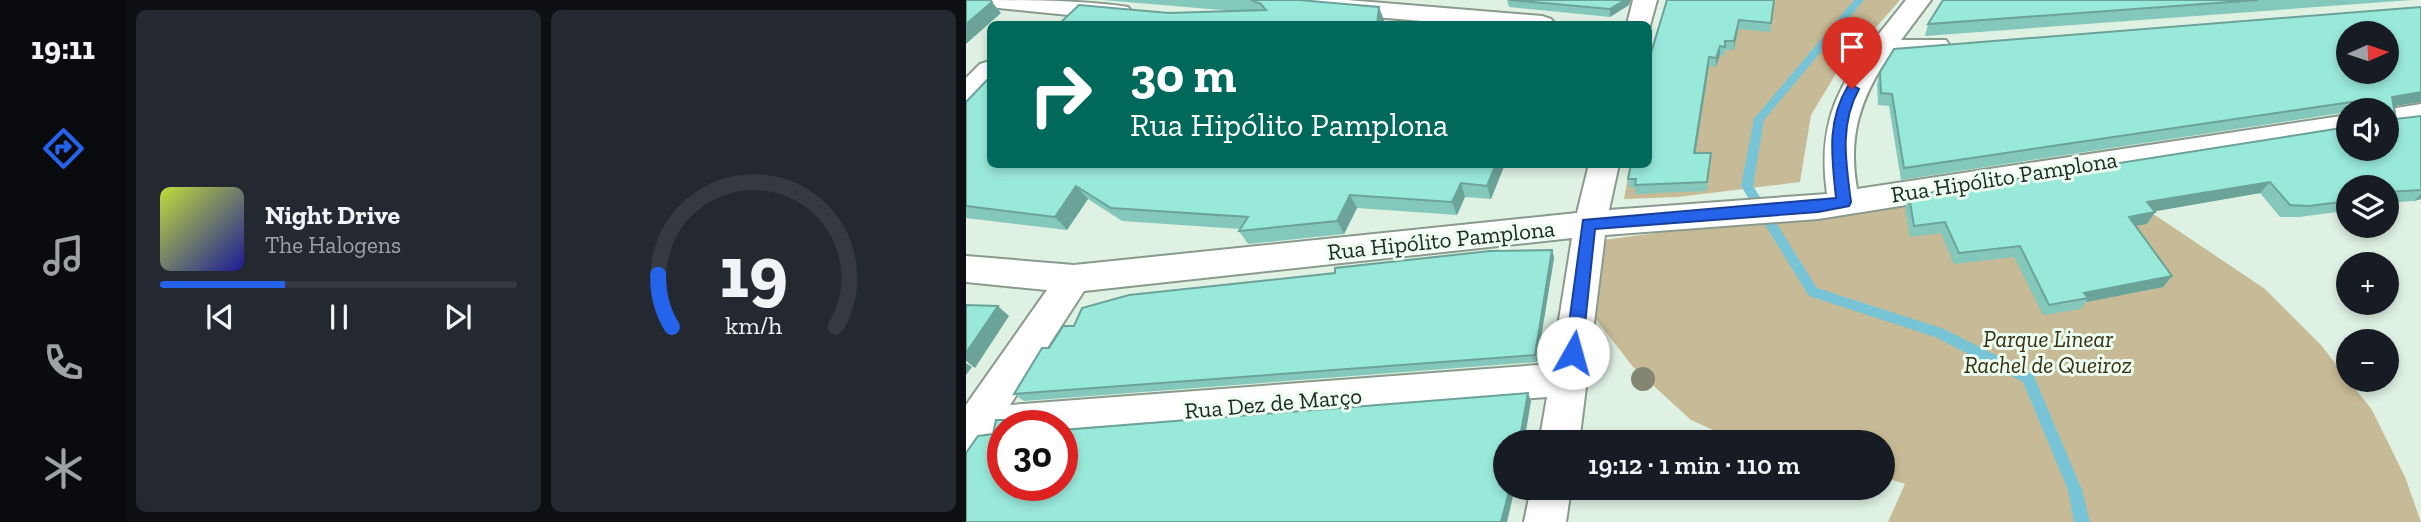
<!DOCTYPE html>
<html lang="pt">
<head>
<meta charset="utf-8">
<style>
	:root { --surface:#171b24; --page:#242831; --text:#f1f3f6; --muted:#9ea1a6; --line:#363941; --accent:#2563eb }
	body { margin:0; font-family:"Zilla Slab",serif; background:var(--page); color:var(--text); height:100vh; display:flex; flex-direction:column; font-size:26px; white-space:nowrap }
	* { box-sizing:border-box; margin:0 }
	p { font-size:23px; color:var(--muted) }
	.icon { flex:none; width:38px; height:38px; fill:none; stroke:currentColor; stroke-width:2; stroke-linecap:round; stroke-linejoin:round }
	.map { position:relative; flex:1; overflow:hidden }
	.side { display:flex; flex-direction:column; gap:10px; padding:10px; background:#0d0f14; width:840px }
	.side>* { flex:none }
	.hud { position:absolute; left:21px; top:21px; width:665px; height:147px; border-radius:10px; box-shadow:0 4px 10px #0003; background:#00695c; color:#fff; overflow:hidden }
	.needle { width:46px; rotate:87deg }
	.tools { position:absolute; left:1370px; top:21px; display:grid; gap:14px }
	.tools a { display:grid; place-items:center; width:63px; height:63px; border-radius:50%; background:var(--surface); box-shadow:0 4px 10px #0003; font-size:35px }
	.speed { position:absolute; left:21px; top:410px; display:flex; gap:14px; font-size:35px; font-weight:700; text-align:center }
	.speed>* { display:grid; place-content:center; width:91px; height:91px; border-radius:50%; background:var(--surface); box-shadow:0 4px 10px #0003; line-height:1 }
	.speed .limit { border:10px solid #d22; background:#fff; color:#111 }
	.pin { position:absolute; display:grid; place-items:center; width:60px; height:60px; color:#fff; margin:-72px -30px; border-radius:50% 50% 50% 0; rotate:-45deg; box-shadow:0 0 7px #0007 }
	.pin .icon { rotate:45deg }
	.me { position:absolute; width:77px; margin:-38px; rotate:7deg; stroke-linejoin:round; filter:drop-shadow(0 0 5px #0008) }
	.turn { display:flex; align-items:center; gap:24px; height:147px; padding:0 28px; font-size:32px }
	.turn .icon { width:91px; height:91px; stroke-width:2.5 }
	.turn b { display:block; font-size:49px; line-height:60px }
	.side .card { flex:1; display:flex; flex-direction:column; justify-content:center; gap:10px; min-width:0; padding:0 24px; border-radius:10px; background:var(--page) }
	.side .dial { align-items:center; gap:0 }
	.dial svg { height:182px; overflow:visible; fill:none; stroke:var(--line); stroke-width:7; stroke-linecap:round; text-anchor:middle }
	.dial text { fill:var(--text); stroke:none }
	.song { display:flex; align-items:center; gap:21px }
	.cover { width:84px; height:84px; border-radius:10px; background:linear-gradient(135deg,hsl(70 70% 55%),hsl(240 70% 35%)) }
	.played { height:7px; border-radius:4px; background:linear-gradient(90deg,var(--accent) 35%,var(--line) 35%) }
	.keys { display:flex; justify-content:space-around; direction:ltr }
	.side .tiles { flex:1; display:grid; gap:10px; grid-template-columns:repeat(2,1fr) }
	.trip { position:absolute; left:527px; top:430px; width:402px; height:70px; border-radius:35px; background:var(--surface); box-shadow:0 4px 10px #0003; font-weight:600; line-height:70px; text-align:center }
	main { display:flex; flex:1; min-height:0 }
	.tabs { display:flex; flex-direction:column; width:126px; justify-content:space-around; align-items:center; background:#090b0e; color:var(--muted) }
	.tabs .icon { width:49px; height:49px }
	.tabs .on { color:var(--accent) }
	.tabs b { font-size:32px; color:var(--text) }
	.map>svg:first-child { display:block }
	.green { fill:#c7ba96 }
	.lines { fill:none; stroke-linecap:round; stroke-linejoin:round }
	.stream { fill:#76c4d6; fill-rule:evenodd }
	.minor-casing { stroke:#8a9a8d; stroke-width:4 }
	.minor { fill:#fff; fill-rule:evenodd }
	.tree { fill:#838671 }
	.wall { fill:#84c8bc }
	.shaded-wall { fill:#6ba399 }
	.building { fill:#99e9db; stroke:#6ba399; stroke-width:2; fill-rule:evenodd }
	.route { fill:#2563eb; stroke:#184099; stroke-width:2 }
	.labels { text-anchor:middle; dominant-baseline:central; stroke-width:6; stroke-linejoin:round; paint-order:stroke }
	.street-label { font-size:23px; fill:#212722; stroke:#ecfef0 }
	.park-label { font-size:23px; font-style:italic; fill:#382e13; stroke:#ecfef0 }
</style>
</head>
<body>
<main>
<nav class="tabs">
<b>19:11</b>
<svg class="icon on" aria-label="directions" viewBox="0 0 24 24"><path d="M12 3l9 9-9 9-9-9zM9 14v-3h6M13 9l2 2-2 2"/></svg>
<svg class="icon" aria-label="music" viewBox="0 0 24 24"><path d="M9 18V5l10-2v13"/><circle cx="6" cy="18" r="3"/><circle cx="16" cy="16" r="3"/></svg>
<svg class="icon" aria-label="phone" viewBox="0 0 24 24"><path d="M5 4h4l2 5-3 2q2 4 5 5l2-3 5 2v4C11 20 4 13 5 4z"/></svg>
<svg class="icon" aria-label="climate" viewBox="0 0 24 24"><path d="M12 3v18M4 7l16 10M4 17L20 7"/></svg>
</nav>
<section class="side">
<div class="tiles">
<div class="card">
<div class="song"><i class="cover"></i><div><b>Night Drive</b><p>The Halogens</p></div></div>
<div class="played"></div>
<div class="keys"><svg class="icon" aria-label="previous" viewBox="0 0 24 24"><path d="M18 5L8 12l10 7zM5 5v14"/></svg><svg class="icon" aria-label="pause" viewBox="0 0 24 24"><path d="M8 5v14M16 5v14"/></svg><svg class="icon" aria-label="next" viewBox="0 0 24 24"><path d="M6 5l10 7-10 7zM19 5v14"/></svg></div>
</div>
<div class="card dial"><svg viewBox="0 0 100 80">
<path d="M14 69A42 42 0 1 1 86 69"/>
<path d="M14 69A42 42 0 0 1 8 46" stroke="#2563eb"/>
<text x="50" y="56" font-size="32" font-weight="700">19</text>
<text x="50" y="72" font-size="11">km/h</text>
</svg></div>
</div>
</section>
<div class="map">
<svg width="1455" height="522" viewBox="0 0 1455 522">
	<rect width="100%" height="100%" fill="#dff1e3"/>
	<!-- green -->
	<g class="green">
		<path d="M706 0H934L871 72 845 115 834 182 712 197 658 199 664 165 682 164Z"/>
		<path d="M1100 180 1186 213 1299 289 1355 345 1406 410 1439 477 1455 522H922L939 484 917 477V443H776L725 420 667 367 613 297 614 243Z"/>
	</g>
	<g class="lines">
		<!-- stream -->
		<path class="stream" d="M888 0H898L798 120 787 186 851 288 978 329 1067 374 1116 490 1124 522H1108L1102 490 1057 382 969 337 843 296 775 186 788 119Z"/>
		<!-- minor casing -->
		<g class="minor-casing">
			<g id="minor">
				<path d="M11 0C60 0 114 0 162 7L166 12 162 17 153 20 23 7 14 5Z"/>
				<path d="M279 0H381L576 16 585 19 589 24H491L291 7 282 5Z"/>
				<path d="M667 0H691L683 29 682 24H661Z"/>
				<path d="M940 0H965L935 40H980L984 46 980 52 922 58C893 99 882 139 891 189L1382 115V135L852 219 639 235 613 443H573L581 397 96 436V425H37V440L19 442 15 449 0 454V405L81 290 0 282V256L108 265 611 213 623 164H653L643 210 861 194C848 103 888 66 940 0ZM606 238 586 364 44 405 118 291Z"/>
				<path d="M24 61V85L10 100 0 103V78L14 64Z"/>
				<path d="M1455 104V124L1421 129V110H1418Z"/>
				<path d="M565 488H605L600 522H558Z"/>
			</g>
		</g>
		<!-- minor -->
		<use href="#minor" class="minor"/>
	</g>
	<!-- trees -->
	<circle class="tree" cx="677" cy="379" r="12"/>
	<!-- wall -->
	<g class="wall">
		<path d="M137 0H332L418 20V24H93L203 13 267 11Z"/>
		<path d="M541 0H665L663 5 644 17 543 7Z"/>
		<path d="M808 0 804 32 772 29 768 50H759L758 56 754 55 750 67 743 66 729 153 744 162 741 191 669 194V188L663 187 662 179 682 164V63Z"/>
		<path d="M977 0H1446L959 36 962 24Z"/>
		<path d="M1455 7 1428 106 1430 119 1455 116V199L1448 201 1421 203V187H1382V206H1377L1371 212 1333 217H1314L1294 193 1188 211 1189 212 1181 224 1169 226 1206 276 1197 287 1120 302 1115 309 1077 315 1048 257 988 264 975 233 944 237 939 208 943 196 1382 149 1421 110H1382V113V112L935 180 923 106 912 105 911 84 914 72Z"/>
		<path d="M0 102 539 164 525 199 499 197 491 215 391 208 378 234 282 244 273 231 274 229 156 221 122 199 101 230 0 218Z"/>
		<path d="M586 250 588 258 571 362 58 401 48 394 83 348 108 326Z"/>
	</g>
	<!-- shaded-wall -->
	<g class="shaded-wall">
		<path d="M659 0H665L663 5 644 17V9Z"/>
		<path d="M26 2 35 13 0 44V24Z"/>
		<path d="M413 7 418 20V24H411Z"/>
		<path d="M773 20 772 29 768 50V41Z"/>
		<path d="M754 46V55L750 67V58Z"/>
		<path d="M743 57V66L728 162V153Z"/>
		<path d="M1455 92V102L1416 108 1426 97Z"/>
		<path d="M530 164H539L525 199 521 186Z"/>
		<path d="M1304 182 1294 193 1174 214 1181 202Z"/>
		<path d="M495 183 499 197 491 215 486 202Z"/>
		<path d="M110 186 122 199 101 230 89 217Z"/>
		<path d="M1455 194V199L1448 201Z"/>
		<path d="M384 195 391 208 378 234 371 221Z"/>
		<path d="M1189 212 1181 224 1156 228 1163 217Z"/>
		<path d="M586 250 588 258 571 362 569 355Z"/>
		<path d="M1206 276 1197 287 1120 302 1122 298 1118 293Z"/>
		<path d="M32 306 43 316 9 368 0 361V353Z"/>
		<path d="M0 363 6 367 0 375Z"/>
		<path d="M562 393 565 401 558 443H553Z"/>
		<path d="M544 488H549L541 522H535Z"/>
	</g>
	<!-- building -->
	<g class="building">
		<path d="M0 0H24L26 2 0 24Z"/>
		<path d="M285 0H333L413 7 411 24H93L113 5 203 13 300 10 295 4Z"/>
		<path d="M543 0H659L644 9Z"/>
		<path d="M701 0H808L805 23 773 20 768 41H759V47L754 46 750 58 743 57 728 153H745L741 182 669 185 670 179H662L665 164H682V63Z"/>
		<path d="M977 0H1292L962 24Z"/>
		<path d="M1455 7V92L1426 97 1430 119 1455 116V190L1421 192V187H1382V195H1377L1382 201 1343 206 1324 205 1304 182 1181 202 1189 212 1163 217 1206 276 1118 293 1122 298 1083 305 1054 246 993 253 979 222 948 226 943 196 1382 127V149H1421V110H1394L1395 103 1392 101 938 168 926 94 915 93 914 72 928 49ZM1382 33H1421V72H1382Z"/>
		<path d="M24 77V164H530L521 186 495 183 486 202 384 195 371 221 273 231 282 217 145 208 110 186 89 217 0 206V102Z"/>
		<path d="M586 250 569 355 48 394 76 348H83L97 326H108L116 308 163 295 369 273V268L524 251Z"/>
		<path d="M0 305 32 306 0 353Z"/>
		<path d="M562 393 553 443H539V488H544L535 522H0V453L12 436 27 434 30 420H82L84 425H37V485H96V430Z"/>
	</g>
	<!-- route -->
	<path class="route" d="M886 85 893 89C873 125 880 163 885 202L883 206 852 212 629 229 616 353 607 360 601 358 599 353 617 220 870 198C866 158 860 122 882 86Z"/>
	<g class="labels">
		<!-- street labels -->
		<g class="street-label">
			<text transform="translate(1038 177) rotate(-9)">Rua Hipólito Pamplona</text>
			<text transform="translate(475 240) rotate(-6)">Rua Hipólito Pamplona</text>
			<text transform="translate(307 403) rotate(-5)">Rua Dez de Março</text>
		</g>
		<!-- park labels -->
		<g class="park-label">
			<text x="1082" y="339">Parque Linear<tspan x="1082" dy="26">Rachel de Queiroz</tspan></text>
		</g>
	</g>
</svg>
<div class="tools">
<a><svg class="needle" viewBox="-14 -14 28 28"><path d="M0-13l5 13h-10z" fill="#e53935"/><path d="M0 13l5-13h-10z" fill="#9ea1a6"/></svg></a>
<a><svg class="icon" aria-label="sound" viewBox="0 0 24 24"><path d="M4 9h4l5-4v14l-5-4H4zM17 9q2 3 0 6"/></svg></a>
<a><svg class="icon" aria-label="layers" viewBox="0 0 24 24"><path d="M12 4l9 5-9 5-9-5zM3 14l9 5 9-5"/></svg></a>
<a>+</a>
<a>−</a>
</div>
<div class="speed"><div class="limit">30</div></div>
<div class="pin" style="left:886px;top:89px;background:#d93025"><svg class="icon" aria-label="arrive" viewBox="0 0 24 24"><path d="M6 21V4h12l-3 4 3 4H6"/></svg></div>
<svg class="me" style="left:607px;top:353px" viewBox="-20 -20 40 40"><circle r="19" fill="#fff"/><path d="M0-13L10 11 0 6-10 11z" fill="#2563eb"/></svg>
<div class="trip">19:12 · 1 min · 110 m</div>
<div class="hud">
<div class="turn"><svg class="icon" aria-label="right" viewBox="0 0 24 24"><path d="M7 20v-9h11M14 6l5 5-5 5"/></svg><div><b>30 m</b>Rua Hipólito Pamplona</div></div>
</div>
</div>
</main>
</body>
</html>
